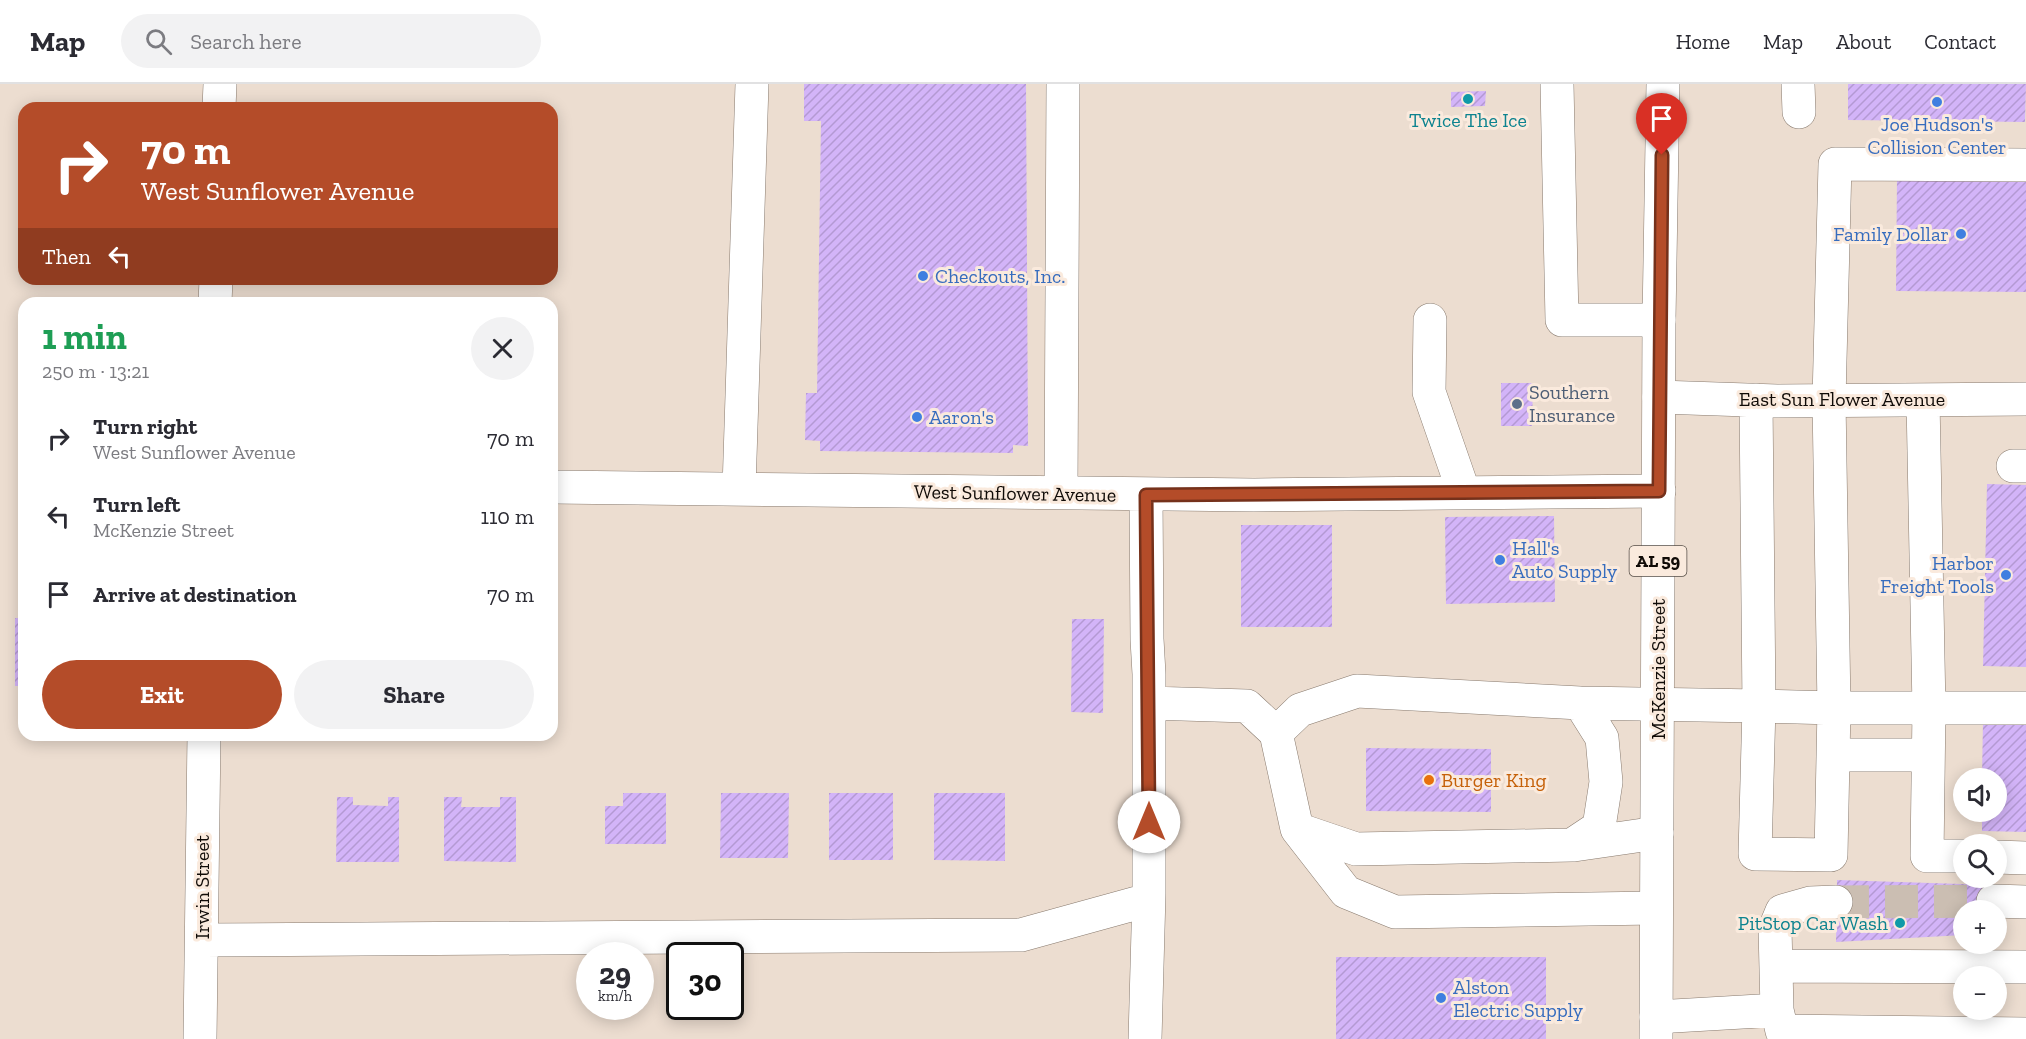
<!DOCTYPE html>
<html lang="en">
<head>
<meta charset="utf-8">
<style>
  :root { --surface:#fff; --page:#f2f2f3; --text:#2b2b33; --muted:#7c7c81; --line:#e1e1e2; --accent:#b44c29 }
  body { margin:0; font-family:"Zilla Slab",serif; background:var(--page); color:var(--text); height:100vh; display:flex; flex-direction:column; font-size:22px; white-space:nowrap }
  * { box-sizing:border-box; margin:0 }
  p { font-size:20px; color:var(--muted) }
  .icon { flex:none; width:33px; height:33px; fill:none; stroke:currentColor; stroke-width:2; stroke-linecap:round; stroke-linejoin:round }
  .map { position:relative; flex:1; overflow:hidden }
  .side { position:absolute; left:18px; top:213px; width:540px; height:444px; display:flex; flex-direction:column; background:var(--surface); border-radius:18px; box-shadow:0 3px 15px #0003 }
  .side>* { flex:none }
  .hud { position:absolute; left:18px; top:18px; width:540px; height:183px; border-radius:18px; box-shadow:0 3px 15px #0003; background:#b44c29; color:#fff; overflow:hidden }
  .fabs { position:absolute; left:1953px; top:684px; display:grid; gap:12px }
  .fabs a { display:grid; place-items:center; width:54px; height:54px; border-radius:50%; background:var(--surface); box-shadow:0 3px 15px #0003; font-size:30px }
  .speed { position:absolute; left:576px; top:858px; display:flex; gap:12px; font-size:30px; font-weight:700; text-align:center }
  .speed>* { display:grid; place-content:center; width:78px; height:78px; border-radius:50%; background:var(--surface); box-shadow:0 3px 15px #0003; line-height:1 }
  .speed small { font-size:15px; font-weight:400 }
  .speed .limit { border:3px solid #111; border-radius:9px; background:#fff; color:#111 }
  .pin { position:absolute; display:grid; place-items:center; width:51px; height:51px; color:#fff; margin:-62px -26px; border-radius:50% 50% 50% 0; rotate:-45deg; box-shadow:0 0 6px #0007 }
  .pin .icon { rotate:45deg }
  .me { position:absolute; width:66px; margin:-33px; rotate:0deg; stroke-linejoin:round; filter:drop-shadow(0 0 4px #0008) }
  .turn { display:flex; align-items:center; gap:21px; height:126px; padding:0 24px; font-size:27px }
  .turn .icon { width:78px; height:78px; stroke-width:2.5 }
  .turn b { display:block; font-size:42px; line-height:51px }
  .then { display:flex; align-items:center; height:57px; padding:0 24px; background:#0003; gap:12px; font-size:22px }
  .round { display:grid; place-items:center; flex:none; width:63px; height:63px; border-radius:32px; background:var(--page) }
  .summary { display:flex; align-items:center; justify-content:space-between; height:102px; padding:0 24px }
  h1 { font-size:36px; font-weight:800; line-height:45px; color:#1e9e55 }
  .button { display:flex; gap:12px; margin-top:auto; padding:12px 24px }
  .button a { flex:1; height:69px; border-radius:36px; background:var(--accent); color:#fff; font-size:24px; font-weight:800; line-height:69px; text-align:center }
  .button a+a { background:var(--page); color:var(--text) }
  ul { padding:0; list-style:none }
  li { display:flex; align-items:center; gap:18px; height:78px; padding:0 24px }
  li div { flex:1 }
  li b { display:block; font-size:22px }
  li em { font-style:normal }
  header { display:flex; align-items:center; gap:36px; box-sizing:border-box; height:84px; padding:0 30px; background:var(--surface); border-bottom:2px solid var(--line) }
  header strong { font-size:28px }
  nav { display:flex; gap:33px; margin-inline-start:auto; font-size:21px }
  .search { width:420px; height:54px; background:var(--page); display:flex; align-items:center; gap:15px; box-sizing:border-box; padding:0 21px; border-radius:33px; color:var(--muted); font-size:22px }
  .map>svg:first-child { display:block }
</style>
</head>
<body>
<header>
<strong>Map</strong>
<div class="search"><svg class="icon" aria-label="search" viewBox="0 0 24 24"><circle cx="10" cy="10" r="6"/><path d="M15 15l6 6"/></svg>Search here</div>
<nav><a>Home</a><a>Map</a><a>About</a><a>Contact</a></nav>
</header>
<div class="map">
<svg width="2026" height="955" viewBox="0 0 2026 955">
  <defs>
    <pattern id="building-hatch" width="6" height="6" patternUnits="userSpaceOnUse" patternTransform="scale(1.5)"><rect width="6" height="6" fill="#d3b4f8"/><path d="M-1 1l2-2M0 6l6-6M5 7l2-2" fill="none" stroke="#b499d3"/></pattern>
  </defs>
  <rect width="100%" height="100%" fill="#ecddd0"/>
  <path fill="url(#building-hatch)" d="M804,0H1026L1028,362L1013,361V369L820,367V357L805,356L806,309H817L821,37H804Z
    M1848,0H2026L2025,38L1848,36Z
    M1486,7L1485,22L1451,23V8Z
    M1897,93L2026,94V208L1896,207Z
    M1501,299H1533L1532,342H1501Z
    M1987,400L2026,401V583L1983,582Z
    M1554,432L1555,518L1446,520L1445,433Z
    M1241,441H1332V543H1241Z
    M15,534H24V602H15Z
    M1072,535H1104L1103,629L1071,628Z
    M1983,637H2026V748L1982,747V728H1996V694H1982Z
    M1366,664L1491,665V728L1366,727Z
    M623,709H666V760H605V722H623Z
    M721,709H789L788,774H720Z
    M829,709H893V776H829Z
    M934,709H1005V777L934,776Z
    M337,713H353V721L388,722V713H399V778H336Z
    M444,713H462L461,723H500V713H516V778L444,777Z
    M1837,796L1993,801L1992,826H1964V851L1836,858Z
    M1336,873H1546V955H1336Z"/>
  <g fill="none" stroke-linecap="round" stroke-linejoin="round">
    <path stroke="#cbbeb2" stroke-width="33" stroke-dasharray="33 16" stroke-linecap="butt" d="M1836,818L1993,817"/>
    <defs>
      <path id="minor" d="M1557,0L1562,236H1659
        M1798,0L1799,28
        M219,24L220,0
        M215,219L216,195
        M1430,236L1429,308L1464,409
        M1659,313L1777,317L2026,315
        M1756,316L1759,622L1834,624L1829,316L1835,80L2026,81
        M1923,316L1929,625L1927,772H1964
        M2013,382H2026
        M552,403L1254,411L1659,407
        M739,405L752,0
        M1061,408L1063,0
        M1149,619L1247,622L1276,649L1297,745L1346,808L1395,828L1656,824
        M1580,619L1759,622L1755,770L1831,771L1834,624H2026
        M1276,649L1300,626L1357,607L1580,619L1602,654L1606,698L1599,743L1572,761L1356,765L1297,745
        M1833,671H1928
        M1574,761L1657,749
        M1996,773L2026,774
        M1993,817L2026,818
        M202,856L1021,851L1148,816
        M1776,882L2026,883
        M1777,926L1775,844L1782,827L1810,819L1836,818
        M1656,933L1777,926L1782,947
        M1782,947L2026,950
        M200,955L204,651
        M1145,955L1149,810V590L1147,555L1146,411"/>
      <path id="major" d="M1656,955L1659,236L1663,0"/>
    </defs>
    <use href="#minor" stroke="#887a6e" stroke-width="34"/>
    <use href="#major" stroke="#887a6e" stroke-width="34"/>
    <use href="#minor" stroke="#fff" stroke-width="33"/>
    <use href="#major" stroke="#fff" stroke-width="33"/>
  </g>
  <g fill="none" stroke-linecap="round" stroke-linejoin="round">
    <defs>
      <path id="route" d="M1149,738L1146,411L1659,407L1662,71"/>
    </defs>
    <use href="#route" stroke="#75311b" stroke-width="15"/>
    <use href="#route" stroke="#b44c29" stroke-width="10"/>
  </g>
  <g fill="#0f9aa8" stroke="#faeadd" stroke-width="2">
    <circle cx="1468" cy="15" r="6"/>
    <circle cx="1900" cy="839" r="6"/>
  </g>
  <g fill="#3f7fe0" stroke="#faeadd" stroke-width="2">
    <circle cx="1937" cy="18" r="6"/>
    <circle cx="1961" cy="150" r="6"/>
    <circle cx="923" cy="192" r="6"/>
    <circle cx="917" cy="333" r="6"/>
    <circle cx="1500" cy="476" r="6"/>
    <circle cx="2006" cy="491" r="6"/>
    <circle cx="1441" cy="914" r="6"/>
  </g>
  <circle fill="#5c6f8a" stroke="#faeadd" stroke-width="2" cx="1517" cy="320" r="6"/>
  <circle fill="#e8710a" stroke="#faeadd" stroke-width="2" cx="1429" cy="696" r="6"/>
  <g text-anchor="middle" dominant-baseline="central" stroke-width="6" stroke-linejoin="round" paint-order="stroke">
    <rect fill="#faeadd" stroke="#564e47" stroke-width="1.5" x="1629.5" y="462" width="57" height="30" rx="4.5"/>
    <g font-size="18" font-weight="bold" fill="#100b07">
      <text x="1658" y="477">AL 59</text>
    </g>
    <g font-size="20" fill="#0d838f" stroke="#faeadd">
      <text x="1468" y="36">Twice The Ice</text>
      <text x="1888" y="839" text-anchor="end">PitStop Car Wash</text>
    </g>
    <g font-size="20" fill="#366cbe" stroke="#faeadd" text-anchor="start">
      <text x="1937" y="40" text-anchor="middle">Joe Hudson's<tspan x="1937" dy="23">Collision Center</tspan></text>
      <text x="1949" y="150" text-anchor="end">Family Dollar</text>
      <text x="935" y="192">Checkouts, Inc.</text>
      <text x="929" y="333">Aaron's</text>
      <text x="1512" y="464">Hall's<tspan x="1512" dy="23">Auto Supply</tspan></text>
      <text x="1994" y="479" text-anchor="end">Harbor<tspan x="1994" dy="23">Freight Tools</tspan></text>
      <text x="1453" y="903">Alston<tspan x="1453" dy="23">Electric Supply</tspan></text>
    </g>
    <g font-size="20" fill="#4e5e75" stroke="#faeadd" text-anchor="start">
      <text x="1529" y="308">Southern<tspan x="1529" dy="23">Insurance</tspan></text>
    </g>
    <g font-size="20" fill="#100b07" stroke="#faeadd">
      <text x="1842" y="315">East Sun Flower Avenue</text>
      <text transform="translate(1015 409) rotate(1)">West Sunflower Avenue</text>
      <text transform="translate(1658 585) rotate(-90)">McKenzie Street</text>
      <text transform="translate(202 803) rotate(-90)">Irwin Street</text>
    </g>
    <g font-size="20" fill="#c56008" stroke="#faeadd" text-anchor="start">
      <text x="1441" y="696">Burger King</text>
    </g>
  </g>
</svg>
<div class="fabs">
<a><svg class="icon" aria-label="sound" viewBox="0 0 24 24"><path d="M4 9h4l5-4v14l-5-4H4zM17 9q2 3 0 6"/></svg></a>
<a><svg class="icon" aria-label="search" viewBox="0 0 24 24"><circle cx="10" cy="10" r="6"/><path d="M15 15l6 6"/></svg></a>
<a>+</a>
<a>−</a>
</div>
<div class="speed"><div>29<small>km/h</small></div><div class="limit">30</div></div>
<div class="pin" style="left:1662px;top:71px;background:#d93025"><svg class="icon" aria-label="arrive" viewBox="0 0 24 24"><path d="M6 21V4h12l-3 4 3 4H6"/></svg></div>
<svg class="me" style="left:1149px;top:738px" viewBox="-20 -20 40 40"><circle r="19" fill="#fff"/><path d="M0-13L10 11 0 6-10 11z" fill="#b44c29"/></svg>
<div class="hud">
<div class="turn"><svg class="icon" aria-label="right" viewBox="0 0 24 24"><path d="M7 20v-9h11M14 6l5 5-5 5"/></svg><div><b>70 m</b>West Sunflower Avenue</div></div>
<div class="then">Then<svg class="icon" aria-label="left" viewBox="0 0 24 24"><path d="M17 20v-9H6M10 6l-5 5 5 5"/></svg></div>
</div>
<section class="side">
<div class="summary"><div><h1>1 min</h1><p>250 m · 13:21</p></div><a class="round"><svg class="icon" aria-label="close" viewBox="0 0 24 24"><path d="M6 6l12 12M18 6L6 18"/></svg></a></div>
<ul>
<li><svg class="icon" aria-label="right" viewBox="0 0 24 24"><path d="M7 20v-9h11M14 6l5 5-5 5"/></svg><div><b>Turn right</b><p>West Sunflower Avenue</p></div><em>70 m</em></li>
<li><svg class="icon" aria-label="left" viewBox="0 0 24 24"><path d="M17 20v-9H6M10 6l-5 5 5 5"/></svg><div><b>Turn left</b><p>McKenzie Street</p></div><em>110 m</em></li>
<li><svg class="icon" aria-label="arrive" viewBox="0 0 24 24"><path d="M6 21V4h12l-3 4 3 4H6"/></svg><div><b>Arrive at destination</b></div><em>70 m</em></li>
</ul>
<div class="button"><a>Exit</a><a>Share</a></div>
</section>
</div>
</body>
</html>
